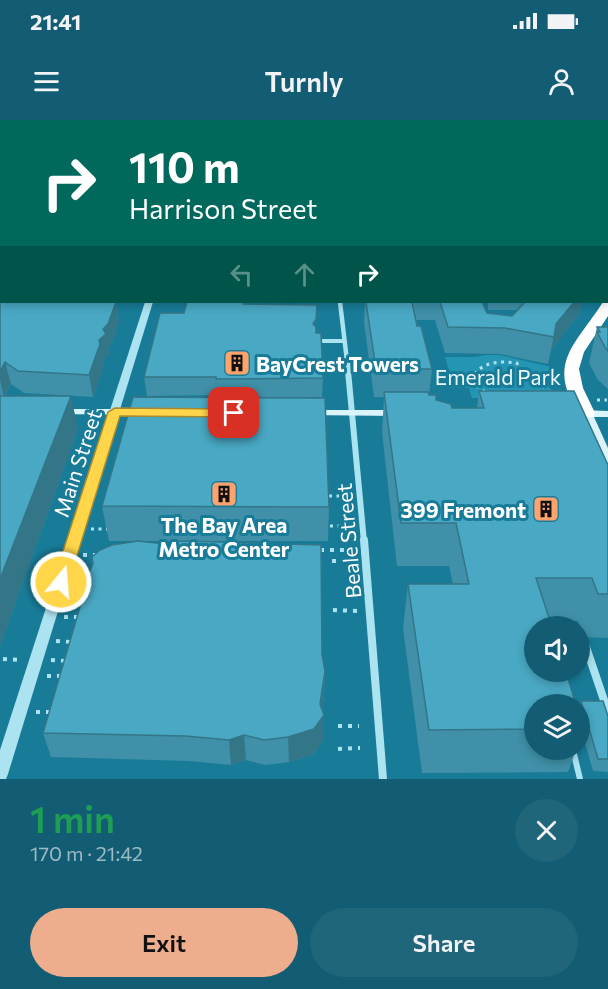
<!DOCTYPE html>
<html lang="en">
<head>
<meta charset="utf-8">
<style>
  :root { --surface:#125d73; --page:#1f667b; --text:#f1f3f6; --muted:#9cbac4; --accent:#eead8d }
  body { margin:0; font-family:Commissioner,sans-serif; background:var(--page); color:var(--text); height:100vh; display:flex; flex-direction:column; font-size:22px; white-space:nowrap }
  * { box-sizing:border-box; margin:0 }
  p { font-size:20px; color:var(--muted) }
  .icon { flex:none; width:33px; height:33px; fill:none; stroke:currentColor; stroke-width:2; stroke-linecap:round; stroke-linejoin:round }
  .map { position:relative; height:659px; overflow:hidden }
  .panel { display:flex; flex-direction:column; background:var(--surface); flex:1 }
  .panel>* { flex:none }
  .banner { position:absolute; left:0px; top:0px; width:609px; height:183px; box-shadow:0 3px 9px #0003; background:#00695c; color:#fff; overflow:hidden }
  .controls { position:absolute; left:524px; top:496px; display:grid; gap:12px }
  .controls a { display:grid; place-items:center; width:66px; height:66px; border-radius:50%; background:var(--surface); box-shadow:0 3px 9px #0003; font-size:30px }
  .pin { position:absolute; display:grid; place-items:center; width:51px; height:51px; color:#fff; margin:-26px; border-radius:12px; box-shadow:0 3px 9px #0006 }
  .me { position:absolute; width:66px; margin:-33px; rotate:17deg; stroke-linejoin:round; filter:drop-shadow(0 0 4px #0008) }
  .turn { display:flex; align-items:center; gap:21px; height:126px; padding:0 30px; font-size:27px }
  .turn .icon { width:78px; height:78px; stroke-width:2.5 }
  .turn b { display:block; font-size:42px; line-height:51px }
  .lanes { display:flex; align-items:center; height:57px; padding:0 30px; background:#0003; justify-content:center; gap:30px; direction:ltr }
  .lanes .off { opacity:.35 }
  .round { display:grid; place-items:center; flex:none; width:63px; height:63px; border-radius:32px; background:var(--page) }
  .summary { display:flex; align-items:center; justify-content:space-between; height:102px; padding:0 30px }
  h1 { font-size:36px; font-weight:600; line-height:45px; color:#1e9e55 }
  .button { display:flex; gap:12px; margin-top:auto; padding:12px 30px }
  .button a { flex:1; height:69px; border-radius:36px; background:var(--accent); color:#111; font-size:24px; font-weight:600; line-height:69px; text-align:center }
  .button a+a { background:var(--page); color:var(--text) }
  .status { display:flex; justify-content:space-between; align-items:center; height:42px; padding:0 30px; background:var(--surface); direction:ltr }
  .status svg { height:16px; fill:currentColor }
  header { display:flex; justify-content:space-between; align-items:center; height:78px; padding:0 30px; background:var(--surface); font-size:27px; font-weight:600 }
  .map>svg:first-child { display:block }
</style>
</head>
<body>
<div class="status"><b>21:41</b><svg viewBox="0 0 49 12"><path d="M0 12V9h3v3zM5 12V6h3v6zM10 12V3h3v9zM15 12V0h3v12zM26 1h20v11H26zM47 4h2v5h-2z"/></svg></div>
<header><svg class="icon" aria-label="menu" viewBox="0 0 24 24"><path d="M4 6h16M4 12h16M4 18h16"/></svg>Turnly<svg class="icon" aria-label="person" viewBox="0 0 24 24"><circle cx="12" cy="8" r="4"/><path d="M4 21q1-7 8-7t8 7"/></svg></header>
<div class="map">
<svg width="608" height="659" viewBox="0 0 608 659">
  <rect width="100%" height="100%" fill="#187c99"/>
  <path fill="#2496b3" d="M486,235H500L551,247L552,258L543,257L552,271L546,277L472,278L469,268H445L443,255L448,247L445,237H475Z"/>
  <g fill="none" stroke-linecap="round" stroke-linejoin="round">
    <path stroke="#ace3f1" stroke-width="1.5" stroke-dasharray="1.5 2" stroke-linecap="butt" d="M329,0L336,2
      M318,2L322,0"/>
    <path stroke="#ace3f1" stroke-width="3" stroke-dasharray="3 4.5" stroke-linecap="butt" d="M485,272L477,266L474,255C484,241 501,241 517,243L518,248L537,256L548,273
      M597,280H607
      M329,376H352
      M330,406H348
      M91,409H107"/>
    <path stroke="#ace3f1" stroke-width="4" stroke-dasharray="4 6" stroke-linecap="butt" d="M320,430H355
      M83,435H98
      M332,441H357
      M333,490L358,491
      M64,497H78
      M56,521L72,522
      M3,539L23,540
      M51,540L67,541
      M47,556H63
      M36,592H53
      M338,606H359
      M338,629L360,628"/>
    <path stroke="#ace3f1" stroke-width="2" d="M78,0L83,2
      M157,0L162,2"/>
    <path stroke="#ace3f1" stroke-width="4" d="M317,221H343"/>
    <path stroke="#ace3f1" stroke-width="6" d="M573,630L580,659"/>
    <path stroke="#ace3f1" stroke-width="4.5" d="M340,182L347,241"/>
    <path stroke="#ace3f1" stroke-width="6" d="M347,240L364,422"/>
    <path stroke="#ace3f1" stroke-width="8" d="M364,420L383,659
      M585,524L608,592"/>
    <path fill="#ace3f1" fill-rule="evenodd" d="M145,182H153L8,654L6,659H0V630Z"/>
    <path fill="#dbf4fc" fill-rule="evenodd" d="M58,289H143L149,292L143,295L54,294L52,292Z
      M310,290H398L404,293L398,296L306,295L304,293L306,291Z
      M580,290L608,291V297H594L608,328V346L602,342L583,296L576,295L574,293Z"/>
    <path fill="#f7fdff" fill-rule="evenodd" d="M360,0H372L371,2Z
      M2,101V108H0V102Z"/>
    <path fill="#fff" fill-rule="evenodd" d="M608,180V196L584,232L579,249L583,268L595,293L593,297H581C545,243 575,226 603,182Z"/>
    <path stroke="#fff" stroke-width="1.5" d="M379,2L384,0"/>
  </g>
  <path fill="#3f90a8" d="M599,0H608V10V2H600Z
    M2,120V182H116L119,202L111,225L108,228L109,235L103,240L104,245L93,277L24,273L11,264L5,276L78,309L0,526V122Z
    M187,182H245V184L316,213L323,258L322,277H252L329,387L328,421H109L102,386L217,277V275L147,276L144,257L184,193Z
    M365,182H482L487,193L512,196L518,190H488V182H582L579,194L551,230L548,244L500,234L445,233L435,200H416L432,249L429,275L452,288H477L479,271L608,345V518L584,517L578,501H550L534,585V630H576L568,652L422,653L403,508L408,464H453L449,446H397L382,312L384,277H374L364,202Z
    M597,207H608V269L598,260L589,243Z
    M322,535L325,551L324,576L322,590L324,619L314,634L289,642L265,645L246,640L231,645L189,641L51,637L43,613Z
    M581,581L608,596V652L593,651L582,612L579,621V588Z"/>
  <path fill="#337688" d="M116,182L119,202L111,225L108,228L109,235L103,240L104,245L93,277L89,255L99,220L103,209Z
    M574,182H582L579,194L551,230L556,204Z
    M5,242L11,264L4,277L0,260V252Z
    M71,276L78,309L0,526V459Z
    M325,551L324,576L321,600L324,595V619L314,634L289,642L288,617L320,584Z
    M244,615L246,640L231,645L229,620Z"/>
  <path fill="#49a8c3" stroke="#337688" stroke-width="1.5" d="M396,0H423L424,2H397Z
    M426,0H582L584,2H428Z
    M2,120V159H0V122Z
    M0,167H2V182H116L108,204L103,209L106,214L99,220L100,224L89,255L18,251L5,242L0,252Z
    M187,182H243V184L317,185L316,199L313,204L316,207V213H321L323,258L216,259V257H144L160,193H184Z
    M366,182H412L417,206H421L432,249H376Z
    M440,182H482L487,193L512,196L525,182H574L556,204L554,217L505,208L448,207Z
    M597,207H608V231L606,229L597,212H600Z
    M479,271H574L608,345V474H598L592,458H536L552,507H534V552H566L576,585H534V609L429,610L408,464H469L456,403H401L384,272H428L429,275H436V280L451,284L452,288H484Z
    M0,276H71L0,459Z
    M133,277L325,278L329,387L102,386Z
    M138,421L165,424L174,421L223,422L321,425L322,535L325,551L320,584L324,595L314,609L288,617L264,620L244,615L229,620L185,616L43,613L80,487L84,463L93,444L92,437L100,430L112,425Z
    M581,581H603L608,596V639H598Z
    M579,596L583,609H579Z"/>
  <path fill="#ffd54a" stroke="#a68a30" stroke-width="1.5" d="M115,288L234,289L240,293L234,297L120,296L69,462L67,466H55L53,462L108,292Z"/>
  <defs>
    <symbol id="building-square" viewBox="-11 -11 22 22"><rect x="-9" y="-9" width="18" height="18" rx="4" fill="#ffa36d" stroke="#187c99"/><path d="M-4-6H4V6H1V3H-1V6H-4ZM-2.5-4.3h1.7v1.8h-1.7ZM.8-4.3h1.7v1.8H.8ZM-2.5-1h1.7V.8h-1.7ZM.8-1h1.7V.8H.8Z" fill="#111"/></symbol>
  </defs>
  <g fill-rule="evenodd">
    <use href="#building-square" x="222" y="228" width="30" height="30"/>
    <use href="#building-square" x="209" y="359" width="30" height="30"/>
    <use href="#building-square" x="531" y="374" width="30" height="30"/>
  </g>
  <g text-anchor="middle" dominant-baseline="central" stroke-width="6" stroke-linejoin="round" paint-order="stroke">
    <g font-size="21" font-weight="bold" fill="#fff" stroke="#187c99" text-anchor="start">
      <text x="256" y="243">BayCrest Towers</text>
      <text x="526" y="389" text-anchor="end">399 Fremont</text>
      <text x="224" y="404" text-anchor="middle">The Bay Area<tspan x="224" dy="24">Metro Center</tspan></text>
    </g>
    <g font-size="21" fill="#eefbfe" stroke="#187c99">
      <text x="498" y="256">Emerald Park</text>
    </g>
    <g font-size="21" fill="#fff" stroke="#187c99">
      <text transform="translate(77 343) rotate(-72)">Main Street</text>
      <text transform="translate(348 421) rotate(-95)">Beale Street</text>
    </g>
  </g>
</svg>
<div class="controls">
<a><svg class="icon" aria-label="sound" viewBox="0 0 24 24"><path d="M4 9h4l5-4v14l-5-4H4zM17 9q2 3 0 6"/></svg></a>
<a><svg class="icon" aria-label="layers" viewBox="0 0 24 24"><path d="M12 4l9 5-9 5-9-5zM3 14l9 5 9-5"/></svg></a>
</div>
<div class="pin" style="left:234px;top:293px;background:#d93025"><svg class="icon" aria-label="arrive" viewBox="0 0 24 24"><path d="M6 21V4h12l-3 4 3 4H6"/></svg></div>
<svg class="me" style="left:61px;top:462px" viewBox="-20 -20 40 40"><circle r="17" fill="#ffd54a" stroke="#fff" stroke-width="3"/><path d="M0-11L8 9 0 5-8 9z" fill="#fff"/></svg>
<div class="banner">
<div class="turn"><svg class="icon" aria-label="right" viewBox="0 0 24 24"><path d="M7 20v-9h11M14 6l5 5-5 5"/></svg><div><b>110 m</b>Harrison Street</div></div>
<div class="lanes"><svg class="icon off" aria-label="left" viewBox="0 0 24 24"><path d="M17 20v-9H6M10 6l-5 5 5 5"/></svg><svg class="icon off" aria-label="ahead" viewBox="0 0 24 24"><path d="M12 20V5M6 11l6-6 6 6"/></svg><svg class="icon" aria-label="right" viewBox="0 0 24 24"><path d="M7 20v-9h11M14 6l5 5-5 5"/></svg></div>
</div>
</div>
<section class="panel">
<div class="summary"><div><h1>1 min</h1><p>170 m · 21:42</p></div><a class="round"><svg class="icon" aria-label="close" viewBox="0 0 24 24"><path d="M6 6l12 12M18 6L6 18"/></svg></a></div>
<div class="button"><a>Exit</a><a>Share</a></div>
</section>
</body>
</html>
